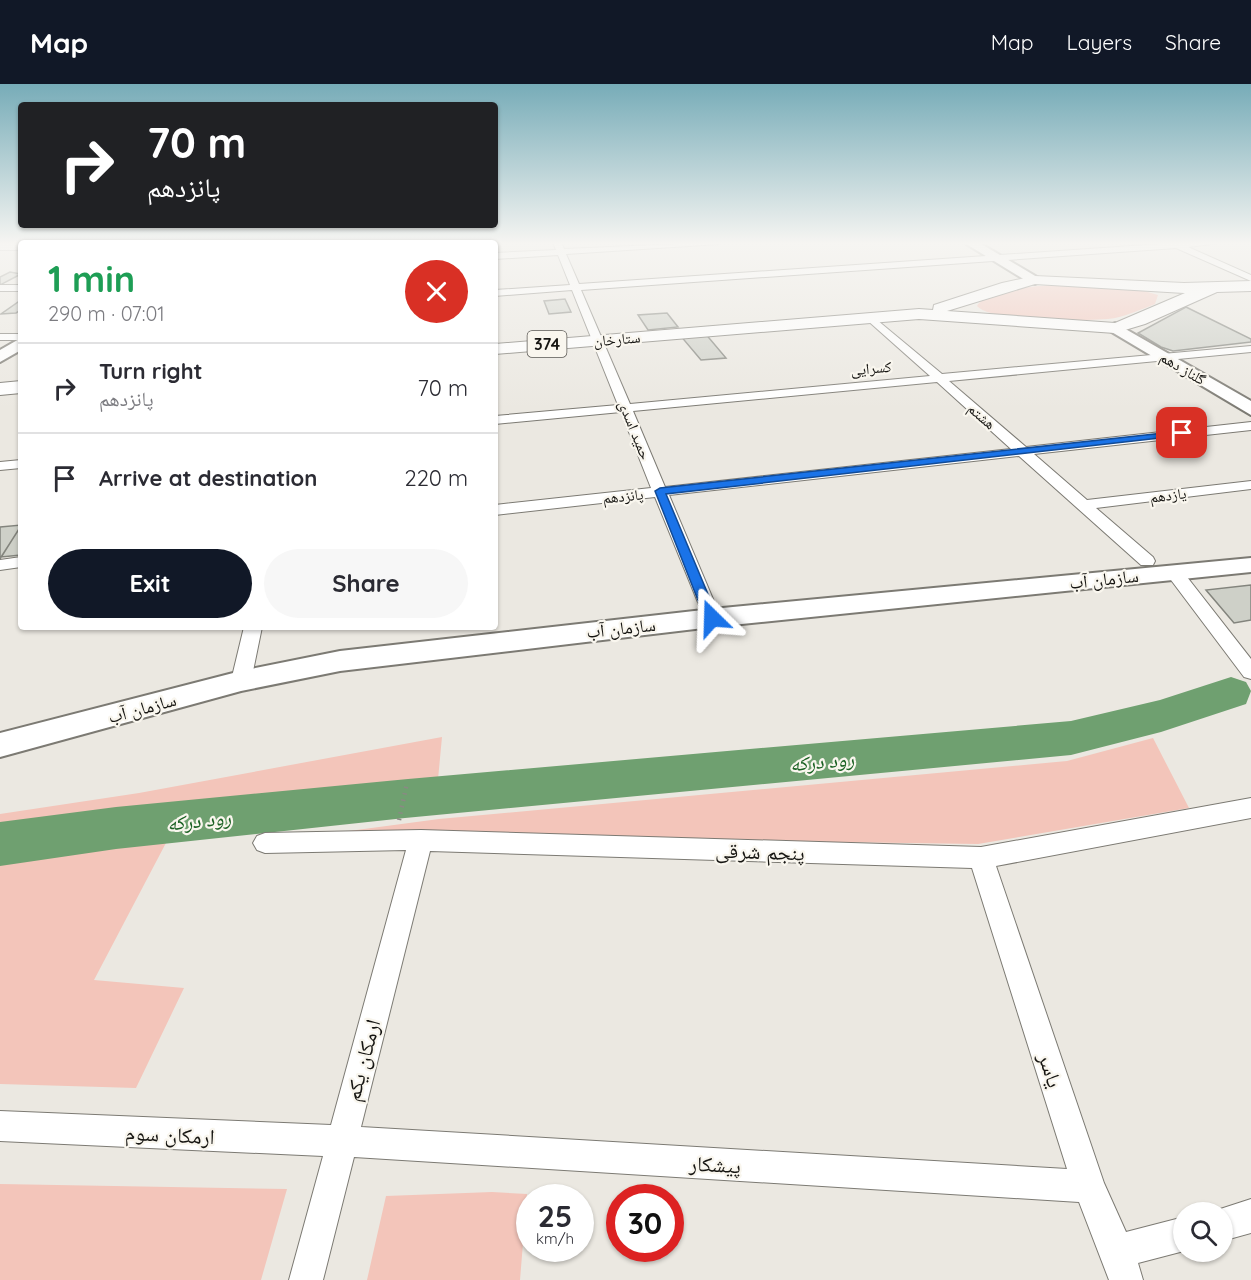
<!DOCTYPE html>
<html lang="en">
<head>
<meta charset="utf-8">
<style>
  :root { --surface:#fff; --page:#f7f7f7; --text:#2b2b33; --muted:#7c7c81; --line:#e1e1e2; --accent:#111827 }
  body { margin:0; font-family:Quicksand,"Noto Naskh Arabic",sans-serif; background:var(--page); color:var(--text); height:100vh; display:flex; flex-direction:column; font-size:22px; white-space:nowrap }
  * { box-sizing:border-box; margin:0 }
  p { font-size:20px; color:var(--muted) }
  .icon { flex:none; width:33px; height:33px; fill:none; stroke:currentColor; stroke-width:2; stroke-linecap:round; stroke-linejoin:round }
  .map { position:relative; flex:1; overflow:hidden }
  .sheet { position:absolute; left:18px; top:156px; width:480px; height:390px; display:flex; flex-direction:column; background:var(--surface); border-radius:6px; box-shadow:0 2px 4px #0004 }
  .sheet>* { flex:none }
  .guide { position:absolute; left:18px; top:18px; width:480px; height:126px; border-radius:6px; box-shadow:0 2px 4px #0004; background:#202124; color:#fff; overflow:hidden }
  .tools { position:absolute; left:1173px; top:1118px; display:grid; gap:12px }
  .tools a { display:grid; place-items:center; width:60px; height:60px; border-radius:50%; background:var(--surface); box-shadow:0 2px 4px #0004; font-size:30px }
  .speed { position:absolute; left:516px; top:1100px; display:flex; gap:12px; font-size:30px; font-weight:700; text-align:center }
  .speed>* { display:grid; place-content:center; width:78px; height:78px; border-radius:50%; background:var(--surface); box-shadow:0 2px 4px #0004; line-height:1 }
  .speed small { font-size:15px; font-weight:400 }
  .speed .limit { border:9px solid #d22; background:#fff; color:#111 }
  .pin { position:absolute; display:grid; place-items:center; width:51px; height:51px; color:#fff; margin:-26px; border-radius:12px; box-shadow:0 3px 9px #0006 }
  .me { position:absolute; width:66px; margin:-33px; rotate:338deg; stroke-linejoin:round; filter:drop-shadow(0 0 4px #0008) }
  .turn { display:flex; align-items:center; gap:21px; height:126px; padding:0 30px; font-size:27px }
  .turn .icon { width:78px; height:78px; stroke-width:2.5 }
  .turn b { display:block; font-size:42px; line-height:51px }
  .round { display:grid; place-items:center; flex:none; width:63px; height:63px; border-radius:32px; background:var(--page) }
  .headline { display:flex; align-items:center; justify-content:space-between; height:102px; padding:0 30px }
  h1 { font-size:36px; font-weight:800; line-height:45px; color:#1e9e55 }
  .primary-button { display:flex; gap:12px; margin-top:auto; padding:12px 30px }
  .primary-button a { flex:1; height:69px; border-radius:36px; background:var(--accent); color:#fff; font-size:24px; font-weight:800; line-height:69px; text-align:center }
  .primary-button a+a { background:var(--page); color:var(--text) }
  ul { padding:0; list-style:none }
  li { display:flex; align-items:center; gap:18px; height:90px; padding:0 30px; border-top:2px solid var(--line) }
  li div { flex:1 }
  li b { display:block; font-size:22px }
  li em { font-style:normal }
  header { display:flex; align-items:center; gap:36px; box-sizing:border-box; height:84px; padding:0 30px; background:var(--accent); color:#fff }
  header strong { font-size:28px }
  nav { display:flex; gap:33px; margin-inline-start:auto; font-size:21px }
  .map>svg:first-child { display:block }
</style>
</head>
<body>
<header>
<strong>Map</strong>
<nav><a>Map</a><a>Layers</a><a>Share</a></nav>
</header>
<div class="map">
<svg width="1251" height="1196" viewBox="0 0 1251 1196">
  <rect width="100%" height="100%" fill="#ebe8e1"/>
  <path fill="#f3c5ba" d="M1063,200L1134,204L1158,211L1155,220C1142,225 1129,231 1115,234C1093,238 990,238 977,222C987,203 1044,202 1063,200Z
    M442,653L437,706L26,748L0,755V730L139,709Z
    M1153,654L1189,724L978,760L319,751L439,735L1067,677Z
    M167,757L94,896L184,904L136,1004L0,1000V772Z
    M0,1100L287,1105L261,1196H0Z
    M492,1108L527,1110L520,1196H367L386,1112Z"/>
  <g fill="none" stroke-linecap="round" stroke-linejoin="round">
    <path fill="#6fa070" fill-rule="evenodd" d="M1231,593L1246,598L1251,607L1246,620L1161,648L1071,671L405,734L116,765L0,782V738L116,723L408,695L1071,637L1160,616Z"/>
  </g>
  <path fill="#ced0c8" stroke="#83847d" stroke-width="1.5" d="M10,188L21,190L0,201V193Z
    M565,215L571,228L549,230L544,217Z
    M21,216V226L16,229L1,230Z
    M1186,223L1251,255V258L1173,267L1161,263L1138,249Z
    M667,229L678,243L648,246L638,231Z
    M704,248L726,274L701,276L679,250Z
    M21,441L19,445L0,475V443Z
    M19,445L21,471L1,473Z
    M1251,501V536L1234,539L1206,506Z"/>
  <g fill="none" stroke-linecap="round" stroke-linejoin="round">
    <defs>
      <path id="street" d="M553,158H561L564,165L723,158L719,160L566,170L579,200L1189,158H1227L1188,163L1251,191V197L1176,164L581,206L630,320L930,292L867,236V232L871,231L942,290L1251,262V268L949,297L1026,363L1251,338V346L1034,370L1087,416L1251,397V405L1096,424L1153,473L1155,477L1153,481H1141L1019,372L669,411L721,534L712,540L706,538L655,413L495,431V421L651,404L621,328L495,340V332L618,321L572,206L495,212V206L570,201L558,171L495,175V169L556,166ZM937,298L1011,365L665,403L633,327Z
        M0,160H21V166H0Z
        M0,201H21V207H0Z
        M0,250H21V256H0Z
        M21,376V384L0,386V378Z
        M21,473V483L0,486V476Z
        M1174,483L1180,484L1251,575V595L1244,593L1168,492L1166,488L1168,484Z
        M244,543H262L251,597L248,602H234L231,597Z
        M1251,714V734L996,782L1104,1099L1126,1148L1184,1133V1167L1138,1179L1143,1196H1109L1079,1118L354,1073L323,1196H289L323,1072L0,1057V1027L331,1041L406,766L265,769L257,766L253,759L257,752L265,749L421,746L981,763ZM430,767L972,784L1067,1085L361,1043Z
        M1251,1115V1149L1222,1157V1128H1211Z"/>
      <path id="secondary" d="M963,158H978L1042,196L1035,200L1030,199Z
        M1115,239L1251,317V331L1110,247L1107,244L1110,241Z
        M21,254V266L0,278V266Z
        M1251,474V488L712,543L340,587L241,607L0,673V649L241,587L340,567L712,525Z"/>
      <path id="primary" d="M1035,192L1184,199L1251,197V207L1217,208L1145,240L1115,249L919,235L495,270V260L919,225L933,226L934,221L1002,199ZM1035,200L1184,209H1185L1115,239L947,227Z
        M21,297V309L0,311V299Z"/>
    </defs>
    <use href="#street" stroke="#7c7a73" stroke-width="2"/>
    <use href="#secondary" stroke="#7c7a73" stroke-width="4"/>
    <use href="#primary" stroke="#7c7a73" stroke-width="2"/>
    <path stroke="#8b8984" stroke-width="4.5" stroke-dasharray="1.5 5" stroke-linecap="butt" d="M399,736L407,699"/>
    <use href="#street" fill="#fff" fill-rule="evenodd"/>
    <use href="#secondary" fill="#fff" fill-rule="evenodd"/>
    <use href="#primary" fill="#fff" fill-rule="evenodd"/>
  </g>
  <linearGradient id="sky" x2="0" y2="1"><stop stop-color="#77acb8"/><stop offset="0.49" stop-color="#f6f5f2"/><stop offset="1" stop-color="#f6f5f2" stop-opacity="0"/></linearGradient>
  <rect width="1251" height="325" fill="url(#sky)"/>
  <path fill="#1a73e8" stroke="#114b97" stroke-width="1.5" d="M1182,347L1187,349L1186,351L666,410L718,534L712,538L705,534L655,407L660,404Z"/>
  <g text-anchor="middle" dominant-baseline="central" stroke-width="4.5" stroke-linejoin="round" paint-order="stroke">
    <g font-size="15" fill="#161512" stroke="#f9f6ee">
      <text transform="translate(617 255) rotate(-5)">ستارخان</text>
      <text transform="translate(871 284) rotate(-5)">کسرایی</text>
      <text transform="translate(1183 284) rotate(31)">گلناز دهم</text>
      <text transform="translate(982 332) rotate(41)">هشتم</text>
      <text transform="translate(635 346) rotate(68)">حمید اسدی</text>
      <text transform="translate(1168 411) rotate(-7)">یازدهم</text>
      <text transform="translate(623 412) rotate(-6)">پانزدهم</text>
    </g>
    <rect fill="#f9f6ee" stroke="#5a5854" stroke-width="1.5" x="527.5" y="247" width="39" height="26" rx="4.5"/>
    <g font-size="16" font-weight="bold" fill="#161512">
      <text x="547" y="260">374</text>
    </g>
    <g font-size="18" fill="#161512" stroke="#f9f6ee">
      <text transform="translate(1104 495) rotate(-6)">سازمان آب</text>
      <text transform="translate(621 544) rotate(-6)">سازمان آب</text>
      <text transform="translate(142 624) rotate(-15)">سازمان آب</text>
    </g>
    <g font-size="20" font-style="italic" fill="#1a6123" stroke="#f9f6ee">
      <text transform="translate(822 677) rotate(-5)">رود درکه</text>
      <text transform="translate(199 736) rotate(-6)">رود درکه</text>
    </g>
    <g font-size="21" fill="#161512" stroke="#f9f6ee">
      <text transform="translate(760 767) rotate(2)">پنجم شرقی</text>
      <text transform="translate(362 976) rotate(-75)">ارمکان یکم</text>
      <text transform="translate(1051 986) rotate(72)">یاسر</text>
      <text transform="translate(170 1050) rotate(3)">ارمکان سوم</text>
      <text transform="translate(715 1080) rotate(3)">پیشکار</text>
    </g>
  </g>
</svg>
<div class="tools">
<a><svg class="icon" aria-label="search" viewBox="0 0 24 24"><circle cx="10" cy="10" r="6"/><path d="M15 15l6 6"/></svg></a>
</div>
<div class="speed"><div>25<small>km/h</small></div><div class="limit">30</div></div>
<div class="pin" style="left:1182px;top:349px;background:#d93025"><svg class="icon" aria-label="arrive" viewBox="0 0 24 24"><path d="M6 21V4h12l-3 4 3 4H6"/></svg></div>
<svg class="me" style="left:712px;top:534px" viewBox="-20 -20 40 40"><path d="M0-17L14 15 0 8-14 15z" fill="#1a73e8" stroke="#fff" stroke-width="4"/></svg>
<div class="guide">
<div class="turn"><svg class="icon" aria-label="right" viewBox="0 0 24 24"><path d="M7 20v-9h11M14 6l5 5-5 5"/></svg><div><b>70 m</b>پانزدهم</div></div>
</div>
<section class="sheet">
<div class="headline"><div><h1>1 min</h1><p>290 m · 07:01</p></div><a class="round" style="background:#d93025;color:#fff"><svg class="icon" aria-label="close" viewBox="0 0 24 24"><path d="M6 6l12 12M18 6L6 18"/></svg></a></div>
<ul>
<li><svg class="icon" aria-label="right" viewBox="0 0 24 24"><path d="M7 20v-9h11M14 6l5 5-5 5"/></svg><div><b>Turn right</b><p>پانزدهم</p></div><em>70 m</em></li>
<li><svg class="icon" aria-label="arrive" viewBox="0 0 24 24"><path d="M6 21V4h12l-3 4 3 4H6"/></svg><div><b>Arrive at destination</b></div><em>220 m</em></li>
</ul>
<div class="primary-button"><a>Exit</a><a>Share</a></div>
</section>
</div>
</body>
</html>
